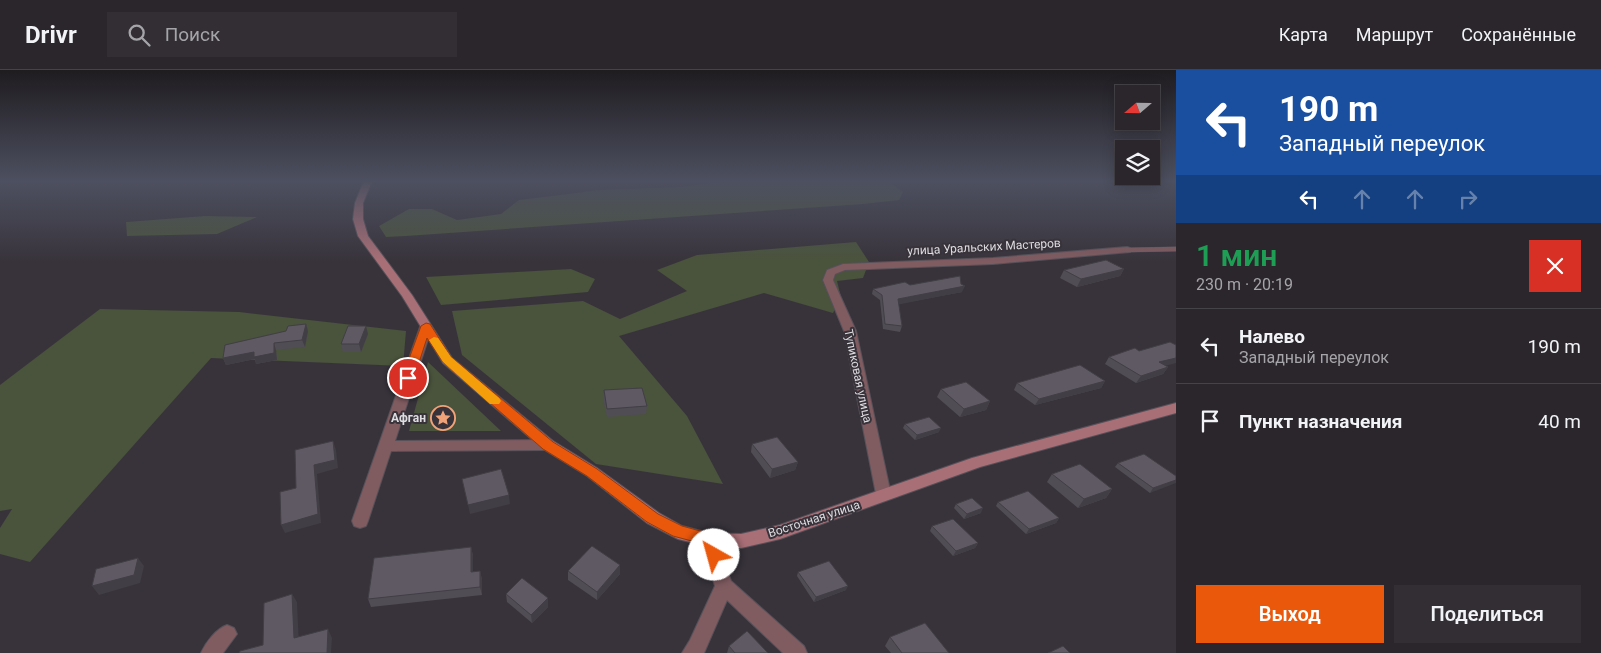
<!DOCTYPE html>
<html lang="ru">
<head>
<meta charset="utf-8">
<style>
  :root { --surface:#2a262c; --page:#322e34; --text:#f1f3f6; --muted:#a5a5a9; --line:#464348; --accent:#ea580c }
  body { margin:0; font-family:Roboto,sans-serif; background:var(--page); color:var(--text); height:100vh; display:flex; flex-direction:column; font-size:19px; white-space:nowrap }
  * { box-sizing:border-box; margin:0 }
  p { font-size:16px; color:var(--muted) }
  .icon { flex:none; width:28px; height:28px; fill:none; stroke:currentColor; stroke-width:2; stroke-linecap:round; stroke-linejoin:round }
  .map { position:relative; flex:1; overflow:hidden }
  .sheet { display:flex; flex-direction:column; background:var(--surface); width:425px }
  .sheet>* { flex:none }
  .hud { background:#1a4fa0; color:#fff; overflow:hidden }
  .needle { width:32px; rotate:250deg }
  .buttons { position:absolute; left:1115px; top:15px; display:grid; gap:10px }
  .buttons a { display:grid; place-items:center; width:45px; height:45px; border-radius:0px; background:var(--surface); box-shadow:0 2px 12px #0003,0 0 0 1px var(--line); font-size:25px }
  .pin { position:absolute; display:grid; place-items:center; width:42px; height:42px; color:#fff; margin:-21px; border:2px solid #fff; border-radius:50%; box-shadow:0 1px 5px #0007 }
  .me { position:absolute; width:55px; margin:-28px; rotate:322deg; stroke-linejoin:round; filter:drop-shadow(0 0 4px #0008) }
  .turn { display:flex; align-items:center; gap:18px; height:105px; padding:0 20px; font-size:22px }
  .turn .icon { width:65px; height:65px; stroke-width:2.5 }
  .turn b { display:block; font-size:35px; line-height:42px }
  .lanes { display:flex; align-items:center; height:48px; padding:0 20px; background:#0003; justify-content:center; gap:25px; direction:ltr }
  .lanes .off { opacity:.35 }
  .round { display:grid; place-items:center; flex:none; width:52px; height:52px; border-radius:0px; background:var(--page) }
  .headline { display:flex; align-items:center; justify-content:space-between; height:85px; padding:0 20px }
  h1 { font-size:30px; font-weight:600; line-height:38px; color:#1e9e55 }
  .cta { display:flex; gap:10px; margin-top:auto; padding:10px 20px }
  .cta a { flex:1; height:58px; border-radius:0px; background:var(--accent); color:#fff; font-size:20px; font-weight:600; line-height:58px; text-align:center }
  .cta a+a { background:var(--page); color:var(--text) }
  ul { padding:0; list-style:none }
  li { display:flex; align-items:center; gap:15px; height:75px; padding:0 20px; border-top:1px solid var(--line) }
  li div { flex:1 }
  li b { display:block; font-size:19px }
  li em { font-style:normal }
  header { display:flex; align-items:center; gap:30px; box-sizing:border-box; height:70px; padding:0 25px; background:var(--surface); border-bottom:1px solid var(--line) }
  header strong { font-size:24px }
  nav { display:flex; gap:28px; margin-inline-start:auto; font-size:18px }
  .search { width:350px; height:45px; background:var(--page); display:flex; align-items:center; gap:12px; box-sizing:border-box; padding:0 18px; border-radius:0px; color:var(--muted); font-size:19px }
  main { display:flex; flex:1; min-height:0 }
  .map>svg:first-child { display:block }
</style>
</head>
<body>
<header>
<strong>Drivr</strong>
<div class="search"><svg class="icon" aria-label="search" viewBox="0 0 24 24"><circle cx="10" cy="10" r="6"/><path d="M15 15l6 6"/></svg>Поиск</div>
<nav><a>Карта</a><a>Маршрут</a><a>Сохранённые</a></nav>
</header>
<main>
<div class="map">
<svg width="1176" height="583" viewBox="0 0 1176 583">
  <rect width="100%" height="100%" fill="#38333b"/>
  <path fill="#4a533c" d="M733,111H888L903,122L899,130L863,134L406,166L386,167L379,156L409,139H432L457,150L501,144L519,130L600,120L680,117Z
    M205,146L257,147L217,164L127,166L126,152Z
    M856,172L869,192L863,208L837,211L841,227L833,243L764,223L619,266L687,346L723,414L596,394L462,285L452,241L583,231L620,249L687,221L657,200L697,185Z
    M571,199L595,209L588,222L441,235L426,207Z
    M100,239L239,242L406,261L403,296L211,288L30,492L0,484V458L12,439L0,441V315Z
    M428,292L501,361H409Z"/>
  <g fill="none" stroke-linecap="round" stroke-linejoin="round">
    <defs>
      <path id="lane" d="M1127,180L1176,179"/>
      <path id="street" d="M1127,177L1130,178V182L993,194L845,200L835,204L833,210L856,261L891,425L889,429L883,431L877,429L844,261L823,210L827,200L843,194L993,188Z
        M426,254L432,257L395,371L548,370L553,371L555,375L553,379L548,380L391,381L368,451L366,456L360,458L354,456L352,451L420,257Z
        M709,463L715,465L717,470L731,511L804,576L807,583H783L727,530L704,583H682L690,570L715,516L701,470L703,465Z
        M227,555L234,558L237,564L223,583H201C206,572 216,559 227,555Z"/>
      <path id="secondary" d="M364,111H372L363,133V149L368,166L412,225L452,288L553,371L597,398L659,443L682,456L709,463L741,464L780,455L972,388L1176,333V343L980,397L780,469L741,478L709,477L678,469L647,453L587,406L543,379L443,293L402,226L358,166L353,149L355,133Z"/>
    </defs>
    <use href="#lane" stroke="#565159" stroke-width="5"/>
    <use href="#street" stroke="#565159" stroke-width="2"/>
    <use href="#secondary" stroke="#565159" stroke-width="2"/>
    <use href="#lane" stroke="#805b60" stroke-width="4.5"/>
    <use href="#street" fill="#805b60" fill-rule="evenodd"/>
    <use href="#secondary" fill="#a96f77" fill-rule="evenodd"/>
  </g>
  <path fill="#514d55" d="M1124,199L1120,206L1077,217L1060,208L1064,200Z
    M910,215L962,222L898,234L902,256L900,262L883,259L880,230L872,224L873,219Z
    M306,254L308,261L305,277L276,280L277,290L256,294L255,289L226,295L223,288L286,261Z
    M368,264L361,282H343L341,274Z
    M1109,287L1166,296L1168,297L1163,304L1136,313L1105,294Z
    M1105,311L1101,318L1035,335L1014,320L1017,313Z
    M941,319L990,331L986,340L960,347L937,327Z
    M604,320L647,336L646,344L607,347L603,329Z
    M905,354L939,362L915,370L903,358Z
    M752,374L798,392L795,400L770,408L751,382Z
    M1118,393L1176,406L1150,423L1115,397Z
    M1052,404L1112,419L1106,428L1078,438L1047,412Z
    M998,432L1059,448L1056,453L1026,464L996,436Z
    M956,434L981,443L964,449L954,438Z
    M932,456L978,473L975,478L953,486L930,461Z
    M471,477L473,486V502L480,501L482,510V525L371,537L368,529Z
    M568,501L620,504L597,530L568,510Z
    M798,502L846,520L814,532L797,506Z
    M506,524L548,528V537L532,553L507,532Z
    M890,567L949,583H891L885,576Z
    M729,576L768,583H727Z"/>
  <path fill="#423e45" d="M1124,199L1120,206L1077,217L1081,209Z
    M965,216L962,222L896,235L898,229Z
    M306,254L308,261L305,277L302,270Z
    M366,256L368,264L361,282L359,274Z
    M274,273L276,280L277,290L256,294L255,289L226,295L223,288Z
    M1176,288V293L1154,299L1159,292Z
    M1168,297L1163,304L1136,313L1141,306Z
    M1105,311L1101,318L1035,335L1039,329Z
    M990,331L986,340L960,347L964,339Z
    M941,358L939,362L915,370L917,365Z
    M333,371L336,380L338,398L317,404L321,453L285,463L281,455L314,395Z
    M798,392L795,400L770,408L772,399Z
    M1176,410V413L1150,423L1153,418Z
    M1112,419L1106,428L1078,438L1084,429Z
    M509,425L510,434L470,444L468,435Z
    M983,438L981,443L964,449L967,444Z
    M1059,448L1056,453L1026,464L1029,459Z
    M978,473L975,478L953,486L956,481Z
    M471,477L473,486V511L471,502Z
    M138,488L144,496L140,513L99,525L92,516Z
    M620,495V504L597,530V522Z
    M480,501L482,510V525L480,517Z
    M848,516L846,520L814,532L816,527Z
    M292,524L297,532L299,576L294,568Z
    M548,528V537L532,553L531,545Z
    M328,559L332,568L331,583H327Z"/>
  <path fill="#5e5963" stroke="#423e45" d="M1106,190L1124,199L1081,209L1064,200Z
    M960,206L961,214L965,216L898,229L902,256L885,254L882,225L873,219L905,212L910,215Z
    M306,254L302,270L274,273V283L254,287V282L223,288L225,275L286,261L288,256Z
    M348,256H366L359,274H341Z
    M1170,272L1176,275V288L1159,292L1168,297L1141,306L1109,287L1135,278L1139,281Z
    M1080,295L1105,311L1039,329L1017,313Z
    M966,312L990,331L964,339L941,319Z
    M642,318L647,336L607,339L604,320Z
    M929,347L941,358L917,365L905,354Z
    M777,367L798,392L772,399L752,374Z
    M333,371L335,390L314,395L318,444L281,455L280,422L296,418L295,380Z
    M1144,384L1176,406V410L1153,418L1118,393Z
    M1080,394L1112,419L1084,429L1052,404Z
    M501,399L509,425L468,435L462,409Z
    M1028,421L1059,448L1029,459L998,432Z
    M972,428L983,438L967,444L956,434Z
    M953,449L978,473L956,481L932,456Z
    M592,476L620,495L597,522L568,501Z
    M471,477V502L480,501V517L368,529L374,488Z
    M138,488L134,505L92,516L96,499Z
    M829,491L848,516L816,527L798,502Z
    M522,508L548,528L531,545L506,524Z
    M292,524L294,568L328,559L327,583H239L240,581L263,575L264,533Z
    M925,553L949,583H902L890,567Z
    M747,561L768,583H735L729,576Z
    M1063,576L1070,583H1048Z"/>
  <linearGradient id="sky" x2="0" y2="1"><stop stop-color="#1f1c20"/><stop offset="0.58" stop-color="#4d5060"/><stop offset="1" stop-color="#4d5060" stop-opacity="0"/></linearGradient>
  <rect width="1176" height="192" fill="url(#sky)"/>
  <path fill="#ea580c" stroke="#983908" d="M426,253L430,254L451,287L553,372L597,399L658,444L682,456L715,465L722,485L720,490L714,492L709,490L703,474L673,466L647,452L587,406L543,379L443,292L427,268L414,308L412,311H404L402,308L421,256Z"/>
  <path fill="#f59e0b" d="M434,267L438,268L451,287L499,328L501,331L499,334H490L443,292L429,270Z"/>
  <defs>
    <symbol id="sight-ring" viewBox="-11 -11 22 22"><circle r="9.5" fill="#38333b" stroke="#f0a279" stroke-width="1.5"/><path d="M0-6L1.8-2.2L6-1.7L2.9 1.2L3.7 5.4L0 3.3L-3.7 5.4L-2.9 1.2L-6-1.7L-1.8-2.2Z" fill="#f0a279"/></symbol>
  </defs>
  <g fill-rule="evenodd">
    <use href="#sight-ring" x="429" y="334" width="28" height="28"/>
  </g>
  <g text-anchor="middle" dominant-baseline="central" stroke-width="4" stroke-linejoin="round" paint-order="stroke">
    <g font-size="12" fill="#dfdce1" stroke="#38333b">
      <text transform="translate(984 177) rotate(-3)">улица Уральских Мастеров</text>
      <text transform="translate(858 306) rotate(78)">Тупиковая улица</text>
      <text transform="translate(814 449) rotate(-18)">Восточная улица</text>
    </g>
    <g font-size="12" font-weight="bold" fill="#dfdce1" stroke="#38333b" text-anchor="end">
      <text x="426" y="348">Афган</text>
    </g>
  </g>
</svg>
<div class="buttons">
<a><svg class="needle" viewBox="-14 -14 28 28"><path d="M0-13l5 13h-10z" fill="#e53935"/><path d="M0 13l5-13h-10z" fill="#a5a5a9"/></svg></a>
<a><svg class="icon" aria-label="layers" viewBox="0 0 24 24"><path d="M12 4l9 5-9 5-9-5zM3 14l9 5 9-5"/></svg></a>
</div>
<div class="pin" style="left:408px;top:308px;background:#d93025"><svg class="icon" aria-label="arrive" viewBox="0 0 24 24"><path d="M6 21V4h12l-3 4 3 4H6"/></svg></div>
<svg class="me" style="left:714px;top:485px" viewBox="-20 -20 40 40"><circle r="19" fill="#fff"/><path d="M0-13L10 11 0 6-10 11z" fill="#ea580c"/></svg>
</div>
<section class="sheet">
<div class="hud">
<div class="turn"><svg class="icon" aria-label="left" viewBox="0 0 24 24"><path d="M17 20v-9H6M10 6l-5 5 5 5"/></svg><div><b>190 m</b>Западный переулок</div></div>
<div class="lanes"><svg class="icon" aria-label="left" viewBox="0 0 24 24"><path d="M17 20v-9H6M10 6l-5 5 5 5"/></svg><svg class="icon off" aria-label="ahead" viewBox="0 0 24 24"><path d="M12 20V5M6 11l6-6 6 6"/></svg><svg class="icon off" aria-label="ahead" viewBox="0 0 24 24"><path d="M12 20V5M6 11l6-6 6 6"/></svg><svg class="icon off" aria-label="right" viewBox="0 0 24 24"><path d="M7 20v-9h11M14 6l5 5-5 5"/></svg></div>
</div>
<div class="headline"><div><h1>1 мин</h1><p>230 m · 20:19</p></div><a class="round" style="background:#d93025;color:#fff"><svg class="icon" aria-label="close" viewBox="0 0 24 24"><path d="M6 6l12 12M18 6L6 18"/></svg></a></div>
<ul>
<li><svg class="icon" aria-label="left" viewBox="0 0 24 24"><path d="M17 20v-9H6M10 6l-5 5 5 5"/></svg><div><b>Налево</b><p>Западный переулок</p></div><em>190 m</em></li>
<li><svg class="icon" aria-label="arrive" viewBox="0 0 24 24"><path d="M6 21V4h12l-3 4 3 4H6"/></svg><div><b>Пункт назначения</b></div><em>40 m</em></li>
</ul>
<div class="cta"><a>Выход</a><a>Поделиться</a></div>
</section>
</main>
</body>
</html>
